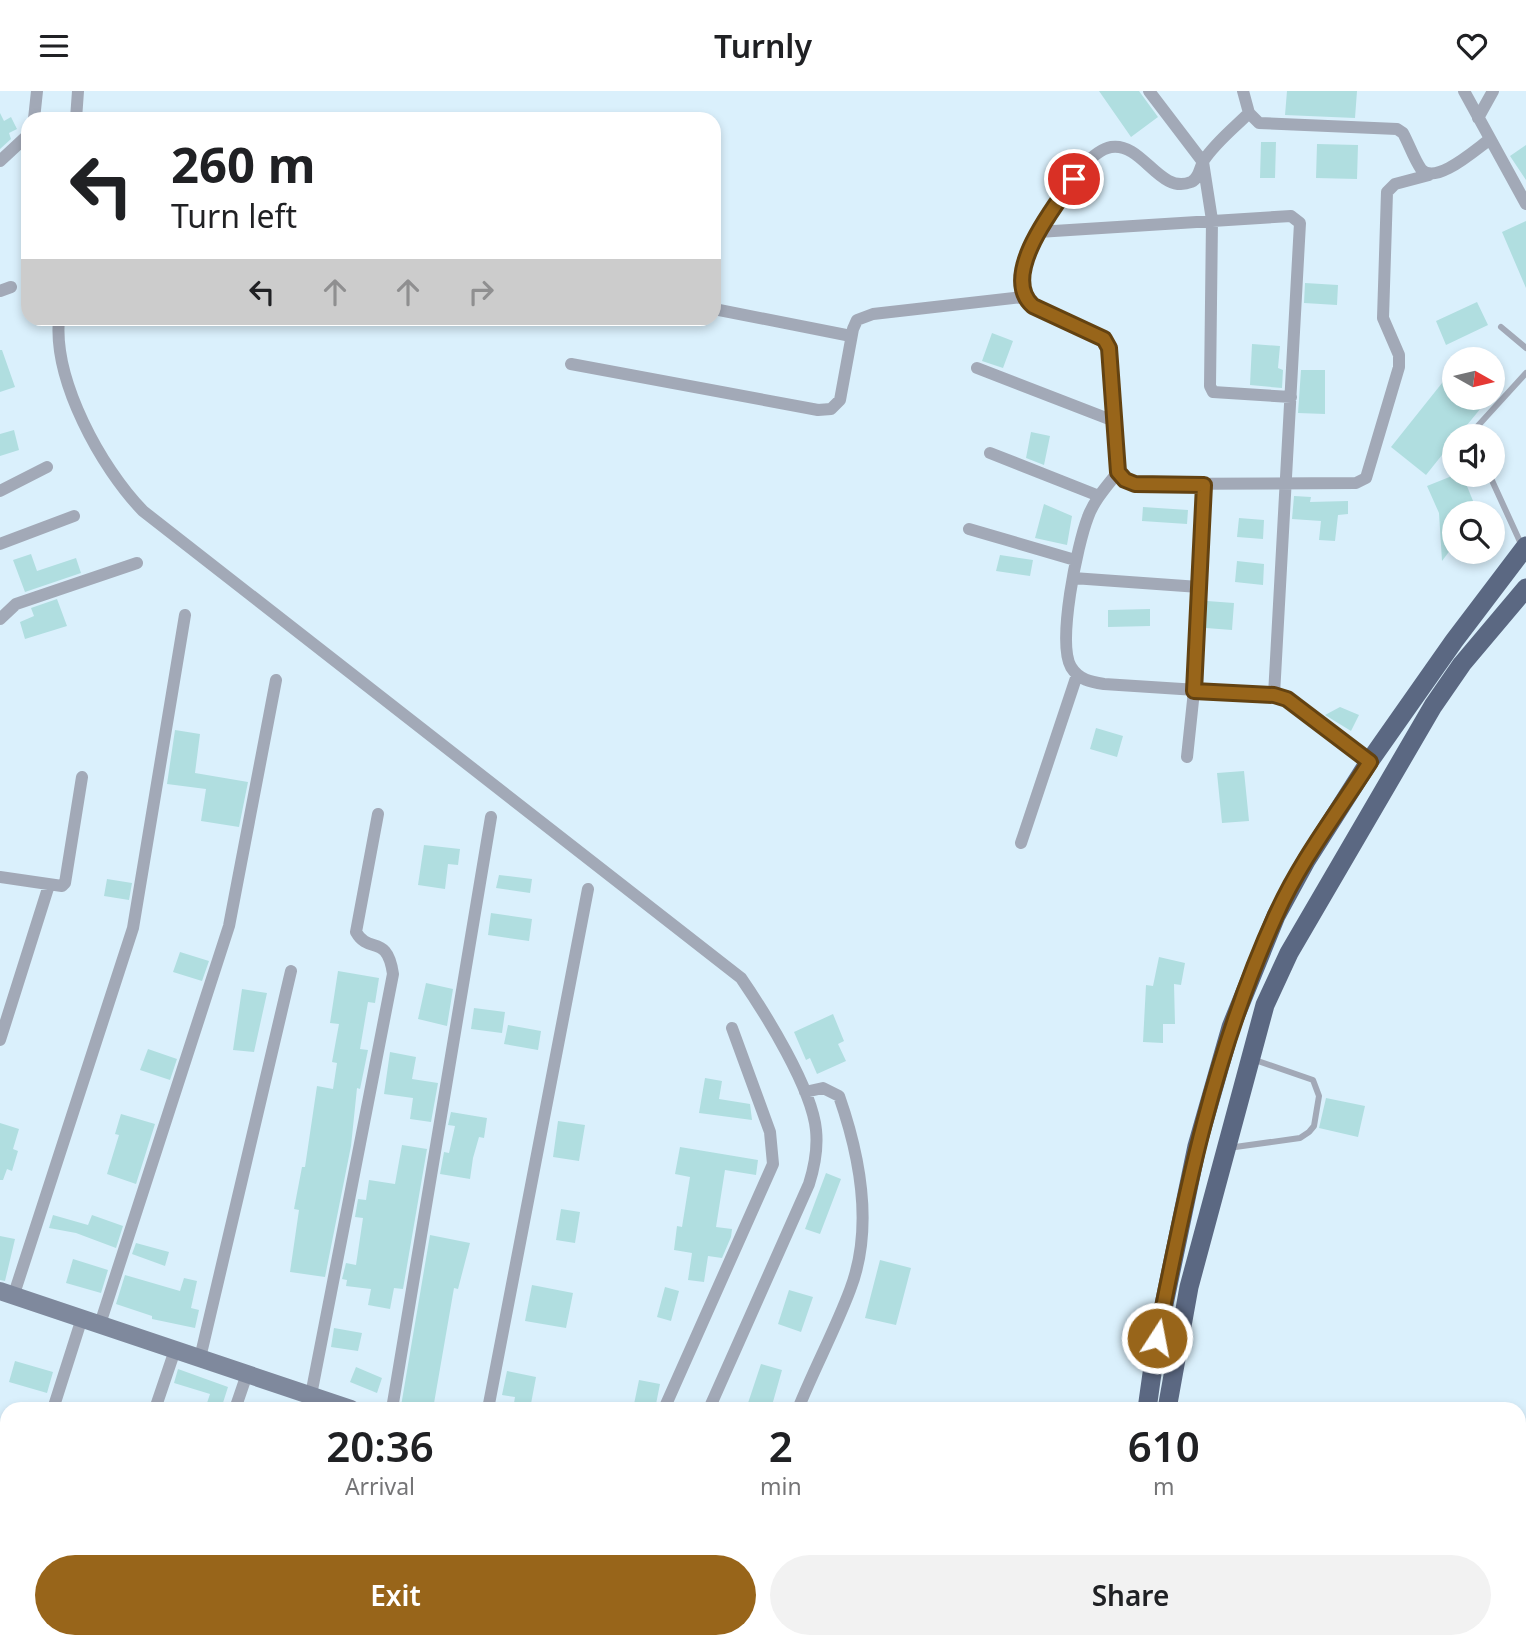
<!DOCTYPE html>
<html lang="en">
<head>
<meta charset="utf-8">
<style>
  :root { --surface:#fff; --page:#f2f2f2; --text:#202124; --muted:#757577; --accent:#98651a }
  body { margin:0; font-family:"Noto Sans",sans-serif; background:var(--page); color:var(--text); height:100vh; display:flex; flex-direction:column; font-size:26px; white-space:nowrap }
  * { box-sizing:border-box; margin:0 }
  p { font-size:23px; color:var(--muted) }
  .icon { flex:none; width:38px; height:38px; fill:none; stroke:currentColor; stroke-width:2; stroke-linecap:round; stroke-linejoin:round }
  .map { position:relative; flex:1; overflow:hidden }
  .sheet { position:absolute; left:0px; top:1311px; width:1526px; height:247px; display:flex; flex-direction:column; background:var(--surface); border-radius:21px 21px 0 0; box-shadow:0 4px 10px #0003 }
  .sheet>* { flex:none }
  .top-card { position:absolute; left:21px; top:21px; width:700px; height:214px; border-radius:21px; box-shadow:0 4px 10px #0003; background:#fff; color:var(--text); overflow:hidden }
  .needle { width:46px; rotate:98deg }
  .controls { position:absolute; left:1442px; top:256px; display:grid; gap:14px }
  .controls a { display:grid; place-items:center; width:63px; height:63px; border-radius:50%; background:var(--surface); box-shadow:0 4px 10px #0003; font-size:35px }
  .pin { position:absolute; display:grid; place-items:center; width:60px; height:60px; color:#fff; margin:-30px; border:4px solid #fff; border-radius:50%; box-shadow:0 2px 7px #0007 }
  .me { position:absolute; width:77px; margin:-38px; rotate:11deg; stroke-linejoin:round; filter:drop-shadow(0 0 5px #0008) }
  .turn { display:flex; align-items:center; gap:24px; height:147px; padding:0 35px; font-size:32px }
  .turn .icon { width:91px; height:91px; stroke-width:2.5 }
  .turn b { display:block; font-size:49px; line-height:60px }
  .lanes { display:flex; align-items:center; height:66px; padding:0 35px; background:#0003; justify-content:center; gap:35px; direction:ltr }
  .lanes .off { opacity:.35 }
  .eta { display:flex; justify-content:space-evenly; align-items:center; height:119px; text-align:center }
  .eta b { font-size:42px; font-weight:600; line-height:49px }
  .primary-button { display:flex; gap:14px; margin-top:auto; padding:14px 35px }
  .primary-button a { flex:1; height:80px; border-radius:42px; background:var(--accent); color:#fff; font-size:28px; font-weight:600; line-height:80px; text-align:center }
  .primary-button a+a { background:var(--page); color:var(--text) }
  header { display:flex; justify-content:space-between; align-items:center; height:91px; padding:0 35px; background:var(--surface); font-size:32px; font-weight:600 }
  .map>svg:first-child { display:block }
</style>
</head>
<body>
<header><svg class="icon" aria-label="menu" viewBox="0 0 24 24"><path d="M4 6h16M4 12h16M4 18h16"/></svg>Turnly<svg class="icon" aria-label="heart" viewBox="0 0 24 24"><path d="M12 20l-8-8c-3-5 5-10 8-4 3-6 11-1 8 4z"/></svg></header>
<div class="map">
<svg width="1526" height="1556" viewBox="0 0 1526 1556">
  <rect width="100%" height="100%" fill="#daf0fc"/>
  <path fill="#b0dee0" d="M1099,0H1139L1158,26L1131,46Z
    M1287,0H1357L1355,27L1285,24Z
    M0,22L4,30L11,26L17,38L9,42L11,48L0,58Z
    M1261,51H1276L1275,87H1260Z
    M1317,53L1358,54L1357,88L1316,87Z
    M1526,54V89L1510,65Z
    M1526,130V197L1502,141Z
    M1305,192L1338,194L1337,214L1304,212Z
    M1477,211L1488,234L1446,254L1436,230Z
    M992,242L1013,250L1003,277L982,270Z
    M1252,253L1280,255L1278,277L1283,279L1282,297L1250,294Z
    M0,259H2L15,296L0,301Z
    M1454,277V306H1490L1458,345H1454V349L1426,384L1391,356Z
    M1301,279H1325V323L1298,322Z
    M14,339L19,359L0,365V343Z
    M1031,341L1050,345L1044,374L1026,367Z
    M1457,383H1462L1478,422H1454V454L1442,470L1439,422L1427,395Z
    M1294,405L1311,406L1310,411L1348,410V423L1338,424L1335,450L1319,449L1321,430L1292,428Z
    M1044,413L1072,425L1067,454L1035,447Z
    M1143,416L1188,419L1187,433L1142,430Z
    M1239,427L1264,429L1263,448L1237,446Z
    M31,463L37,480L76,467L81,482L25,501L13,469Z
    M1000,464L1033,469L1030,485L996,480Z
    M1237,470L1264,473L1263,494L1235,491Z
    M57,508L67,535L25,548L20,531L34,525L31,517Z
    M1207,510L1234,512L1232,539L1206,537Z
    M1150,518V535L1108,536V519Z
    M1340,616L1359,624L1351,640L1325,624Z
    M1096,637L1123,645L1117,666L1090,658Z
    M175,639L200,643L195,682L248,691L239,736L201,730L206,698L167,693Z
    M1244,680L1249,730L1222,732L1217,682Z
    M424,754L460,758L458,774L448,773L445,798L418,794Z
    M499,784L532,788L530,802L496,797Z
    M107,788L132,792L129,809L104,805Z
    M491,822L532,828L529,850L488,844Z
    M180,861L209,870L202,890L173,881Z
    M1159,866L1185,872L1181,894L1174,893L1175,933H1163V952L1143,951L1146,894L1153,895Z
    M338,880L379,887L375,912L368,911L360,958L368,959L360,998L357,997L351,1055L325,1186L290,1181L299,1119L294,1118L302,1076H305L317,995L333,998L337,972L332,971L339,933L330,932Z
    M426,892L453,898L447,935L418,928Z
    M242,898L267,902L254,961L233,959Z
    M474,917L505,921L502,942L471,938Z
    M833,923L844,950L838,953L846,970L817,983L810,967L806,969L794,941Z
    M508,934L541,940L538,959L504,953Z
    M148,958L177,968L170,989L140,979Z
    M390,961L416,966L412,988L438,992L431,1031L410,1028L413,1007L384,1003Z
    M705,987L722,990L719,1008L750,1013L752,1029L699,1022Z
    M1326,1007L1365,1015L1358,1046L1319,1037Z
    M451,1021L487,1027L484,1047L479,1046L473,1067L470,1088L440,1083L444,1061L449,1062L455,1035L448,1034Z
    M121,1023L155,1033L136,1093L107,1083L119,1044L115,1043Z
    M558,1030L585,1034L579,1070L553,1066Z
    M0,1032L19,1038L13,1058L18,1060L12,1080L7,1078L3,1089H0Z
    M402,1054L427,1058L403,1198L394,1197L390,1218L368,1214L371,1198L346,1195L347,1189L342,1188L346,1172L356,1174L363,1127L355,1126L358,1108L366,1109L369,1089L395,1093Z
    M680,1056L758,1069L756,1084L725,1079L716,1136L732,1138L731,1146L722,1167L708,1165L704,1191L688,1189L692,1162L674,1159L677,1135L682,1136L690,1086L675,1083Z
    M826,1082L841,1088L820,1143L805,1138Z
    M561,1118L580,1121L575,1152L556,1149Z
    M53,1124L88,1134L92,1124L123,1135L116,1157L76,1142L49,1137Z
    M430,1144L470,1152L458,1198L454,1197L433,1318H415L401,1315Z
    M0,1145L15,1148L5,1190L0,1189Z
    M136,1152L169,1161L165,1175L132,1163Z
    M73,1168L108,1179L101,1202L66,1192Z
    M880,1169L911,1177L896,1234L865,1227Z
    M125,1184L180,1200L184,1187L197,1190L191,1217L199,1219L195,1237L152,1228V1225L116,1213Z
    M532,1194L573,1202L566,1237L525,1230Z
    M665,1196L679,1200L671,1230L657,1226Z
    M789,1199L813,1206L801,1241L778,1233Z
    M334,1237L362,1242L358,1260L331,1256Z
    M15,1270L53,1281L47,1302L9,1291Z
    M761,1273L782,1279L771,1318H746Z
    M356,1276L382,1287L377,1302L350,1291Z
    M178,1278L228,1296L221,1318H205L210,1303L174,1292Z
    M507,1280L536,1286L530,1318H513L515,1306L502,1304Z
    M639,1289L660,1293L655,1318H633Z"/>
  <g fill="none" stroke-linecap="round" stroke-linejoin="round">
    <path stroke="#a2a9b7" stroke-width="6" d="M1501,236L1526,257
      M1473,345L1475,338L1526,282
      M1489,383L1522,455
      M1228,1057L1300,1047L1309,1041L1314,1035L1319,1005L1313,989L1252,968"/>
    <path stroke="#a2a9b7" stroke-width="12" d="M1149,0L1203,71L1212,129L1210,295L1213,301L1291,306
      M1243,0L1249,22L1259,32L1397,38L1403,42C1409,53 1414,68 1421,78C1435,95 1475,59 1489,49
      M1464,0L1526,113
      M1249,22C1234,37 1216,51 1204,69C1199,77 1200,87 1191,91C1159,104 1143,51 1111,56C1076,62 1015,171 1023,206L1033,215L1095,242L1109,257L1118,381L1125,389L1135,393L1356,392L1366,387L1399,276V264L1383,227L1387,101L1395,93L1429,84
      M1478,27L1493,0
      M34,28L37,0
      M76,28L78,0
      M0,70L28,44
      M1038,141L1291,125L1300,132L1274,604
      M0,200L11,196
      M714,218L851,245
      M59,228C53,289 101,377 143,420L741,887C765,922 812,997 816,1039C818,1058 815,1074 809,1093L709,1318
      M571,273L818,319L831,318L840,309L853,238L857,229L873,223L1023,206
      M977,277L1114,330
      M990,362L1099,405
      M1118,381C1107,395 1094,409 1088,426C1077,454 1057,552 1071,576C1079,589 1091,591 1104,593L1274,604L1305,620L1369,671
      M0,400L47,376
      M969,438L1075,469
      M0,453L74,425
      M1073,487L1199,496
      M0,528L16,513L137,472
      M1187,666L1194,600L1204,394
      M1021,752L1077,584
      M0,786L62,795L65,792L82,686
      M0,949L49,794
      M14,1203L133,837L185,524
      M100,1233L229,835L276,589
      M200,1267L291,880
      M311,1304L393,883C387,842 369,864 356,841L378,723
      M53,1318L82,1227
      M155,1318L175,1259
      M235,1318L247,1283
      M392,1318L491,726
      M488,1318L588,798
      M664,1318L773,1073L770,1041L732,937
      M798,1318C814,1278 835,1239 850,1199C874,1137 860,1065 839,1005L823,997L805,1001
      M0,1489L7,1467
      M764,1550L789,1556
      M76,1556L78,1550
      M158,1556L159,1550
      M483,1556L484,1550
      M600,1556L602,1550
      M737,1556L738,1550
      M940,1556L941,1550"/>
    <path stroke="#a2a9b7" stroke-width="16" d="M1312,1550L1327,1556"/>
    <path stroke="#7f899d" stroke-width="18" d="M0,1200L351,1318"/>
    <path stroke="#5b6882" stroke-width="19" d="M1147,1318L1157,1247L1197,1055L1231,936L1276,825L1306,770L1369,671L1454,550L1526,455
      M1167,1318L1189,1196L1265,914L1289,862L1433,615L1462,573L1526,497
      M1112,1556L1113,1550
      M1136,1556L1137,1550"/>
  </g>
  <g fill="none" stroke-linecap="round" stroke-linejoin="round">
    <defs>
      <path id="route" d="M1074,88C1054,116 999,185 1033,215L1104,248L1109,257L1118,381L1125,389L1135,393L1204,394L1194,600L1274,604L1287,608L1370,671C1338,721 1300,770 1276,824C1215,958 1185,1103 1157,1247"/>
    </defs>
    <use href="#route" stroke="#634211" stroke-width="18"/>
    <use href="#route" stroke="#98651a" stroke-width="12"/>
  </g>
</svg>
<div class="controls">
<a><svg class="needle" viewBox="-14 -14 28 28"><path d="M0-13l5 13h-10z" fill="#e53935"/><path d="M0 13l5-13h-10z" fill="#757577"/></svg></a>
<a><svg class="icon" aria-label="sound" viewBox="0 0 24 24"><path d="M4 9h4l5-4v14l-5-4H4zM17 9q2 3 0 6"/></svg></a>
<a><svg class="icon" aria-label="search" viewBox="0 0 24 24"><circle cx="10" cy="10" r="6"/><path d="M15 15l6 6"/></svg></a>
</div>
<div class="pin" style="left:1074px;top:88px;background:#d93025"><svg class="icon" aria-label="arrive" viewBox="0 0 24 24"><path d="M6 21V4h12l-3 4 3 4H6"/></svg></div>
<svg class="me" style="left:1157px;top:1247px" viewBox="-20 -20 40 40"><circle r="17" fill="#98651a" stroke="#fff" stroke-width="3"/><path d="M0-11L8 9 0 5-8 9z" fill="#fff"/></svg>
<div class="top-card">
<div class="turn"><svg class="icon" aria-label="left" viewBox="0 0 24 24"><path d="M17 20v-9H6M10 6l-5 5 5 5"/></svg><div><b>260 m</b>Turn left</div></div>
<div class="lanes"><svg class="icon" aria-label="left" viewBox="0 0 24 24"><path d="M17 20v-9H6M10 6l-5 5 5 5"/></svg><svg class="icon off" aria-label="ahead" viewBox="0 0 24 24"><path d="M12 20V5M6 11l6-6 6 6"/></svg><svg class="icon off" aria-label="ahead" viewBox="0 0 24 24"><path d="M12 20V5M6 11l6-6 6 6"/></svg><svg class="icon off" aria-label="right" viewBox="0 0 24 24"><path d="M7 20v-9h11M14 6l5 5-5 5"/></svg></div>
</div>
<section class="sheet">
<div class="eta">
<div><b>20:36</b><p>Arrival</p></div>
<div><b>2</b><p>min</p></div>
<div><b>610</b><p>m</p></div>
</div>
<div class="primary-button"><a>Exit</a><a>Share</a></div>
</section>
</div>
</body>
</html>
